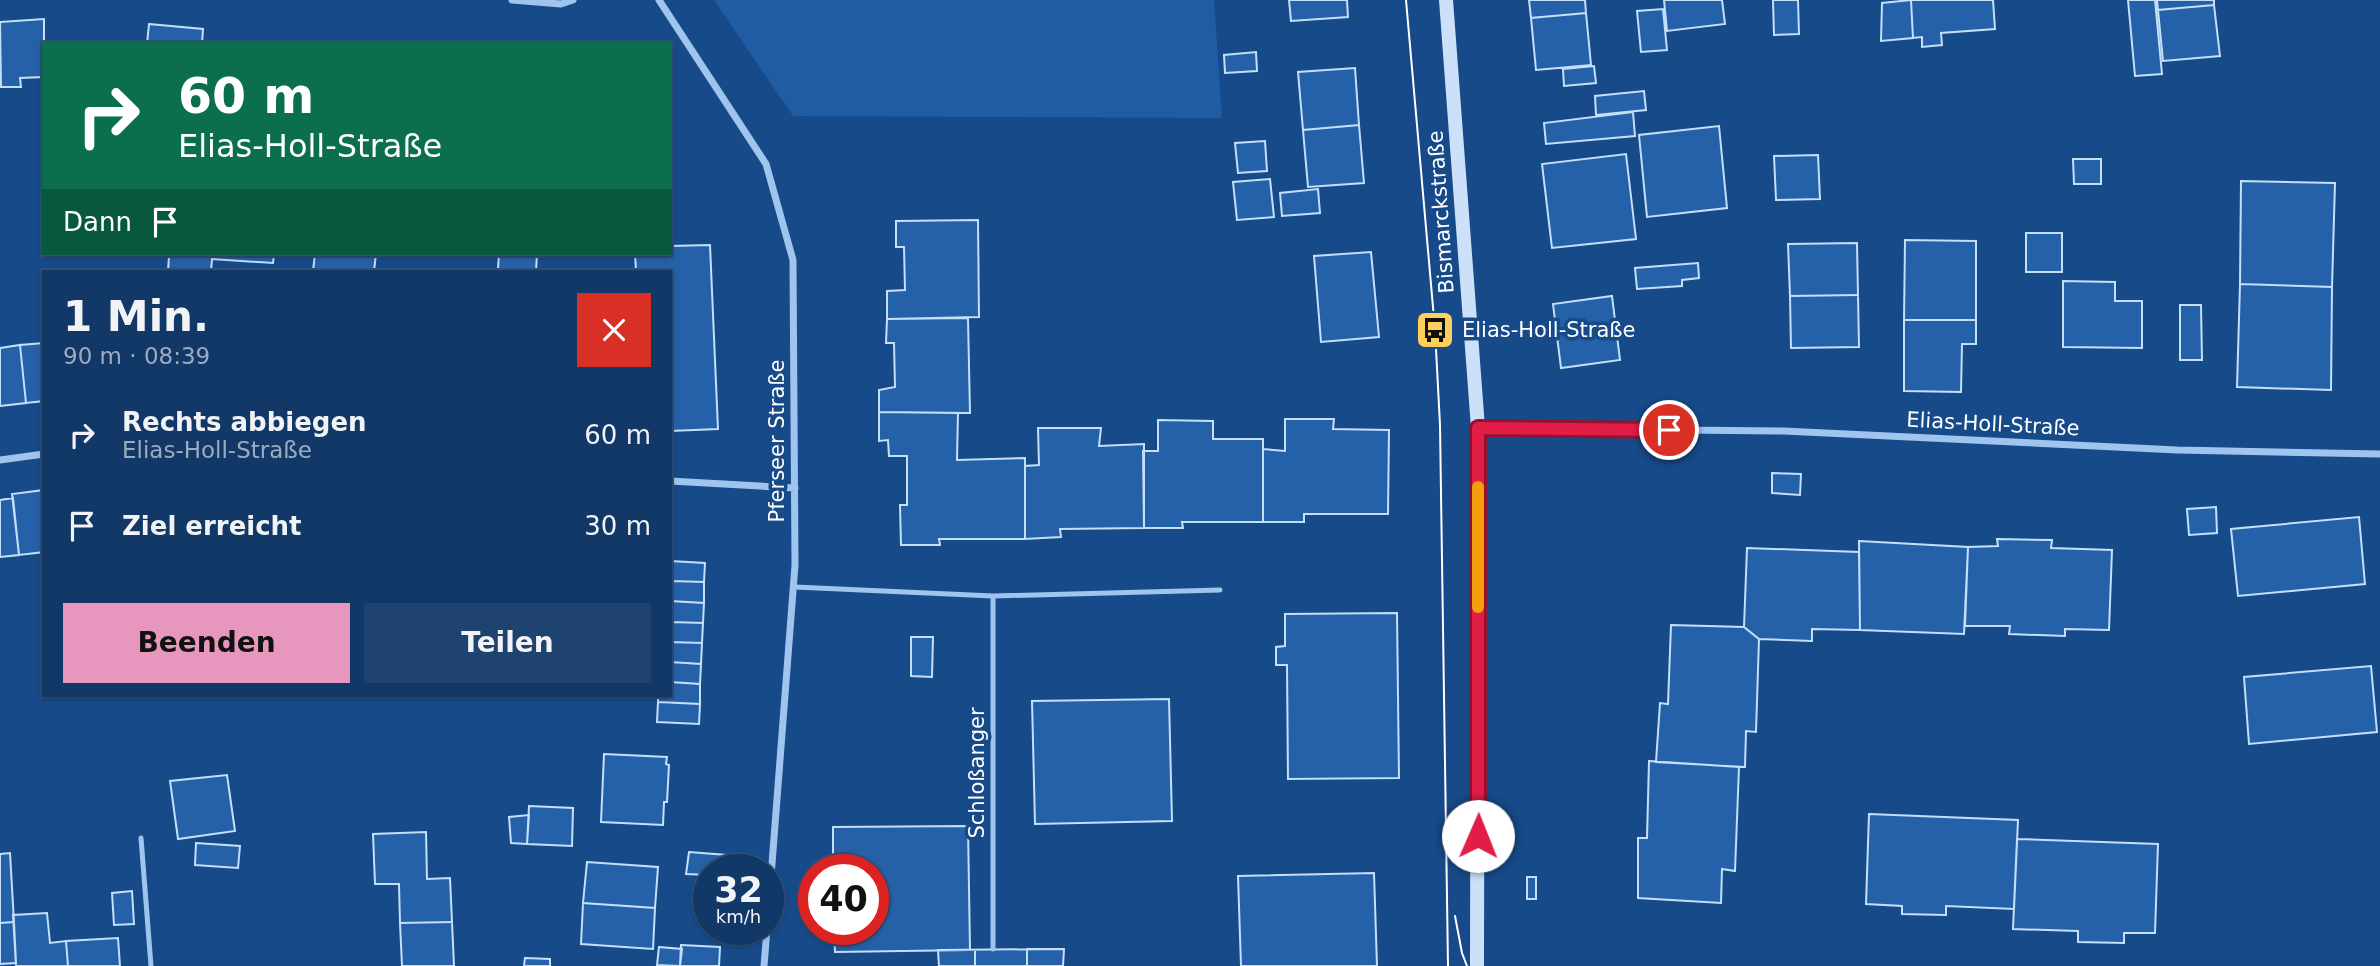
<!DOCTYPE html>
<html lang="de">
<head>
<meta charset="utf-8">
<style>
  :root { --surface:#113867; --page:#1e4370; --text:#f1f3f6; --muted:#9cacc0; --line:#30527b; --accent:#e797bd }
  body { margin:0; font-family:"DejaVu Sans",sans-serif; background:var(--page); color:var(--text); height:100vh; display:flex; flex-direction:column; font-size:26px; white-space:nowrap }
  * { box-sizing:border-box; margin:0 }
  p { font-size:23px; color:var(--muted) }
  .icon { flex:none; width:38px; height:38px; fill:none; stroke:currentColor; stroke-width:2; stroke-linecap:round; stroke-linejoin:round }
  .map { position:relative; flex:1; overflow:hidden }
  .side { position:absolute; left:42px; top:270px; width:630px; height:427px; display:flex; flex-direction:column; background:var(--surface); border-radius:0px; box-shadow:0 2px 5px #0004,0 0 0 2px var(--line) }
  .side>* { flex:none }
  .top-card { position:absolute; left:42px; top:42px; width:630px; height:214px; border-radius:0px; box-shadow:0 2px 5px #0004,0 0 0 2px var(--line); background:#0b6e4f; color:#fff; overflow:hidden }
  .speed { position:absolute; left:693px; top:854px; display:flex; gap:14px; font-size:35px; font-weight:700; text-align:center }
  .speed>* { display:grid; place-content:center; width:91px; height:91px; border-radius:50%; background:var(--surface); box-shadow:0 2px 5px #0004,0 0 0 2px var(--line); line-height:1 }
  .speed small { font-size:18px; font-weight:400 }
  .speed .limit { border:10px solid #d22; background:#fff; color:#111 }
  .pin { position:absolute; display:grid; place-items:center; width:60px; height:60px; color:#fff; margin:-30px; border:4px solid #fff; border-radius:50%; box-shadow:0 2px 7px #0007 }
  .me { position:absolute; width:77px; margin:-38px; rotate:1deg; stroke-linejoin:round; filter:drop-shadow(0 0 5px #0008) }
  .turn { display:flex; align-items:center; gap:24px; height:147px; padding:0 21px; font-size:32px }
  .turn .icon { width:91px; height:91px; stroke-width:2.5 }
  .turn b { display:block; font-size:49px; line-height:60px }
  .then { display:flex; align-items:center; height:66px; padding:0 21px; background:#0003; gap:14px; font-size:26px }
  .round { display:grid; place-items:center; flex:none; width:74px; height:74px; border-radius:0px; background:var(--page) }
  .summary { display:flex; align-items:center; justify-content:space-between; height:119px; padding:0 21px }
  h1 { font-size:42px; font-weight:700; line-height:52px }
  .primary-button { display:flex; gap:14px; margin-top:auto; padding:14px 21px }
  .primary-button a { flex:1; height:80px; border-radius:0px; background:var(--accent); color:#111; font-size:28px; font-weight:700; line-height:80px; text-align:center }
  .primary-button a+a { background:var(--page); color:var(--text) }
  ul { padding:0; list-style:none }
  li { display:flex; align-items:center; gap:21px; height:91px; padding:0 21px }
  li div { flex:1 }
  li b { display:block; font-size:26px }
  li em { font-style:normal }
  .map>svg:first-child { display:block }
</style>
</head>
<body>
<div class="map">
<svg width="2380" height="966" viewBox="0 0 2380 966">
  <rect width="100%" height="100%" fill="#174a89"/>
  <path fill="#1f5ca3" d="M714,0H1214L1222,118L793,116Z"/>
  <path fill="#2561a8" stroke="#c5defa" stroke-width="2" d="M1289,0H1347L1348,17L1291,21Z
    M1529,0H1585L1586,13L1531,18Z
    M1664,0H1722L1725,24L1667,31Z
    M1773,0H1798L1799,34L1774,35Z
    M1911,0H1993L1995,29L1941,33L1942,45L1922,47V37L1913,38Z
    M1911,0L1913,38L1881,41L1882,3Z
    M2128,0H2155L2162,74L2135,76Z
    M2157,0H2214V5L2158,10Z
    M2214,5L2220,56L2163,61L2158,10Z
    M1663,9L1667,50L1641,52L1637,11Z
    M1586,13L1591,65L1536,70L1531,18Z
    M44,19V77L20,78L21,87H1L0,22Z
    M149,24L203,29L202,44H147Z
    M1256,52L1257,71L1225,73L1224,55Z
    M1594,66L1596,83L1564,86L1563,69Z
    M1355,68L1359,125L1303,130L1298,72Z
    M1644,91L1646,110L1596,115L1595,96Z
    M1633,112L1635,136L1546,144L1544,123Z
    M1359,125L1364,183L1308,187L1303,130Z
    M1719,126L1727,208L1647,217L1639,135Z
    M1265,141L1267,171L1238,173L1235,143Z
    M1626,154L1636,239L1552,248L1542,164Z
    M1818,155L1820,199L1776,200L1774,156Z
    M2073,159H2101V184H2074Z
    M1270,179L1274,217L1237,220L1233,182Z
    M2241,181L2335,183L2332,287L2240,284Z
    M1318,189L1320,213L1282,216L1280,193Z
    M978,220L979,317L887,319V291L905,290L904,247H896V221Z
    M2026,233H2062V272H2026Z
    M1905,240L1976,241V320H1904Z
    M1857,243L1858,295L1790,296L1788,244Z
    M710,245L718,429L670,431V271H636L635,254H670V246Z
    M1371,252L1379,337L1321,342L1314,256Z
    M151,254H274L273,263L212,259L211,271H168L169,256H151Z
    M315,254H376L374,271H313Z
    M499,254H537L536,271L498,269Z
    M1698,263L1699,278L1682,280V286L1637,289L1635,268Z
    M2063,281L2115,282V301H2142V348L2063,347Z
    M2240,284L2332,287L2331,390L2237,387Z
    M1858,295L1859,347L1791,348L1790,296Z
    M1612,296L1620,360L1561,368L1553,304Z
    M2180,305H2201L2202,360H2180Z
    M968,318L970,413L879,412V390L895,387L894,343H886L887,319Z
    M1904,320H1976V344H1962L1961,392L1904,391Z
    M44,343V401L26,403L20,345Z
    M20,345L26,403L0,406V348Z
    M879,412L958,413L957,460L1025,458V539H939L940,545H901L900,505H907V456H889L888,440L879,441Z
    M1285,419H1334L1333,429L1389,430L1388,514H1304V522H1263V449L1285,451Z
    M1158,420L1213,421V439H1263V522H1182L1183,528H1144L1143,451H1158Z
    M1038,428H1101L1099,446L1144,444V528L1060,529L1061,537L1025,539V466L1039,465Z
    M1772,473L1801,474L1800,495L1772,493Z
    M44,490V552L19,555L12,494Z
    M13,498L19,555L0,557V500Z
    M2216,507L2217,533L2189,535L2187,509Z
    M2359,517L2365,584L2238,596L2231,529Z
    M1997,539L2052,540L2051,548L2112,550L2109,630L2065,629V636L2009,634L2010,626H1965L1968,547L1998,546Z
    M1859,541L1968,547L1964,634L1860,630Z
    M1747,548L1859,552L1860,630L1812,629V641L1759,639L1744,627Z
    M670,561L705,563L704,582L670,581Z
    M670,581L704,582V603L670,601Z
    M670,601L704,603L703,623L670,622Z
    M1397,613L1399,778L1288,779L1287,665H1276V647L1285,646V614Z
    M670,622L703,623L702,643L670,642Z
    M1671,625L1744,627L1759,639L1756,732L1746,731L1745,767L1656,762L1660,703L1668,704Z
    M911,637H933L932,677L911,676Z
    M670,642L702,643L701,664L670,662Z
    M670,662L701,664L700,684L670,682Z
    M2371,666L2377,732L2249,744L2244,677Z
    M670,682L700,684V704L658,702V695H670Z
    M1169,699L1172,821L1035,824L1032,701Z
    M658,702L700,704L699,724L657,722Z
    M604,754L667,757L666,764L669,765L667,802H664L663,825L601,822Z
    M1649,761L1739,767L1735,871L1722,869L1721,903L1638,898V838H1647Z
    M227,775L235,831L178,839L170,781Z
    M529,806L573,808L572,846L527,844Z
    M1869,814L2018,820L2014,909L1946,906V915L1902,914V906L1866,904Z
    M529,815L527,844L511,843L509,817Z
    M968,826L970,950L835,952L834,929H873V870H833V827Z
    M426,832L427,879L450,878L452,922L400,923L399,884H375L373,834Z
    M2017,839L2158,844L2155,933H2124V943L2078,942V931L2013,929Z
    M196,843L240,846L238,868L195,865Z
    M689,852L727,855L726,870H709V875L686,874Z
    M10,853L14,922L0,923V854Z
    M587,862L658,867L655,908L583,903Z
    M1374,873L1377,966H1241L1238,876Z
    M1527,877H1536V899H1527Z
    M132,891L134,924L114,925L112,893Z
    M583,903L655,908L653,949L581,944Z
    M47,913L50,943L66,941L68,966H16L13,915Z
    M14,922L16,963L0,964V923Z
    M452,922L454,966H402L400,923Z
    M118,938L120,966H68L66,941Z
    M681,945L720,947L719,966H680Z
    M659,947L682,949L680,966L657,965Z
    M1027,949H1064L1063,966H1027Z
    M1064,949L1063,966H939L938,950Z
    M938,950H975V966H939Z
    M525,958L550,959V966H524Z"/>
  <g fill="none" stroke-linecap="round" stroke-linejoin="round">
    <path stroke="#9fc4ee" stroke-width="5" d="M795,587L993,596V949
      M993,596L1220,590
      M141,838L151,966"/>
    <path stroke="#9fc4ee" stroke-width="7" d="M512,0L561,4L573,0
      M659,0L766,164L793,260L795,565L768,916
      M1478,428L1784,431L2177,450L2380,454
      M0,460L44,454
      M670,481L795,488
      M764,966L767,929"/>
    <path stroke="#cce0fa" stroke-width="14" d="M1446,0L1478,428L1477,966"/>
    <path stroke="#fff" stroke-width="2" d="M1406,0L1435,330L1440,425L1448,966
      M1455,916L1462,953L1467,966"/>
  </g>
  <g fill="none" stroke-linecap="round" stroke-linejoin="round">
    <defs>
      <path id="route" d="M1478,836V428L1669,430"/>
    </defs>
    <use href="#route" stroke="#92132f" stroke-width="18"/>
    <use href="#route" stroke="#e11d48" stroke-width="12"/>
    <path stroke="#f59e0b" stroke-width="12" d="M1478,487V607"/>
  </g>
  <defs>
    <symbol id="bus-square" viewBox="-11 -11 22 22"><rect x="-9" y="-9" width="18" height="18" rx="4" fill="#ffce5c" stroke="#174a89"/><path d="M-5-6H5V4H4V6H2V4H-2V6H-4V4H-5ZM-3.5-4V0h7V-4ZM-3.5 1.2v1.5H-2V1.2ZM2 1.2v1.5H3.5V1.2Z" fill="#111"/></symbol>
  </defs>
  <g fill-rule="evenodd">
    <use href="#bus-square" x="1413" y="308" width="44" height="44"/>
  </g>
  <g text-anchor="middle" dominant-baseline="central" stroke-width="7" stroke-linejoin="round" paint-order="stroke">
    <g font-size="21" fill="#fff" stroke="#174a89">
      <text transform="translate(1441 212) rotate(-94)">Bismarckstraße</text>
      <text transform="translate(1993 424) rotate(3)">Elias-Holl-Straße</text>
      <text transform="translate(777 441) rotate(-90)">Pferseer Straße</text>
      <text transform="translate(977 773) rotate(-90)">Schloßanger</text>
    </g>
    <g font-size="21" fill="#fff" stroke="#174a89" text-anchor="start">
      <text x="1462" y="330">Elias-Holl-Straße</text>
    </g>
  </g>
</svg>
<div class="speed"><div>32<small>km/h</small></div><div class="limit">40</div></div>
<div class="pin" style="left:1669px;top:430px;background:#d93025"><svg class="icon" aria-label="arrive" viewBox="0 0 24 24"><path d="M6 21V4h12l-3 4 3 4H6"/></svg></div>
<svg class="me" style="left:1478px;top:836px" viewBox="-20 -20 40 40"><circle r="19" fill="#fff"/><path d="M0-13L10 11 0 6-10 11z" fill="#e11d48"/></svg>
<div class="top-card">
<div class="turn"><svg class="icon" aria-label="right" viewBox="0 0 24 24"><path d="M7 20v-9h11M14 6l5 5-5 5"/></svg><div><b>60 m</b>Elias-Holl-Straße</div></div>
<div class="then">Dann<svg class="icon" aria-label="arrive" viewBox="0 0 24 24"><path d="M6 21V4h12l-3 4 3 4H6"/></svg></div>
</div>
<section class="side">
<div class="summary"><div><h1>1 Min.</h1><p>90 m · 08:39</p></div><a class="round" style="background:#d93025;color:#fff"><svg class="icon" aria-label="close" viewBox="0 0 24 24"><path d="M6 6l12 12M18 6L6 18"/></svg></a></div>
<ul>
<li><svg class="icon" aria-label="right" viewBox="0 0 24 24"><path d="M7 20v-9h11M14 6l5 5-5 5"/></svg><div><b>Rechts abbiegen</b><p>Elias-Holl-Straße</p></div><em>60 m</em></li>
<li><svg class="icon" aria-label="arrive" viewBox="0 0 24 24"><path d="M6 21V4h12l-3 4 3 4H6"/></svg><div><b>Ziel erreicht</b></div><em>30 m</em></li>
</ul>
<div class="primary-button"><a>Beenden</a><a>Teilen</a></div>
</section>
</div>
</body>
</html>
